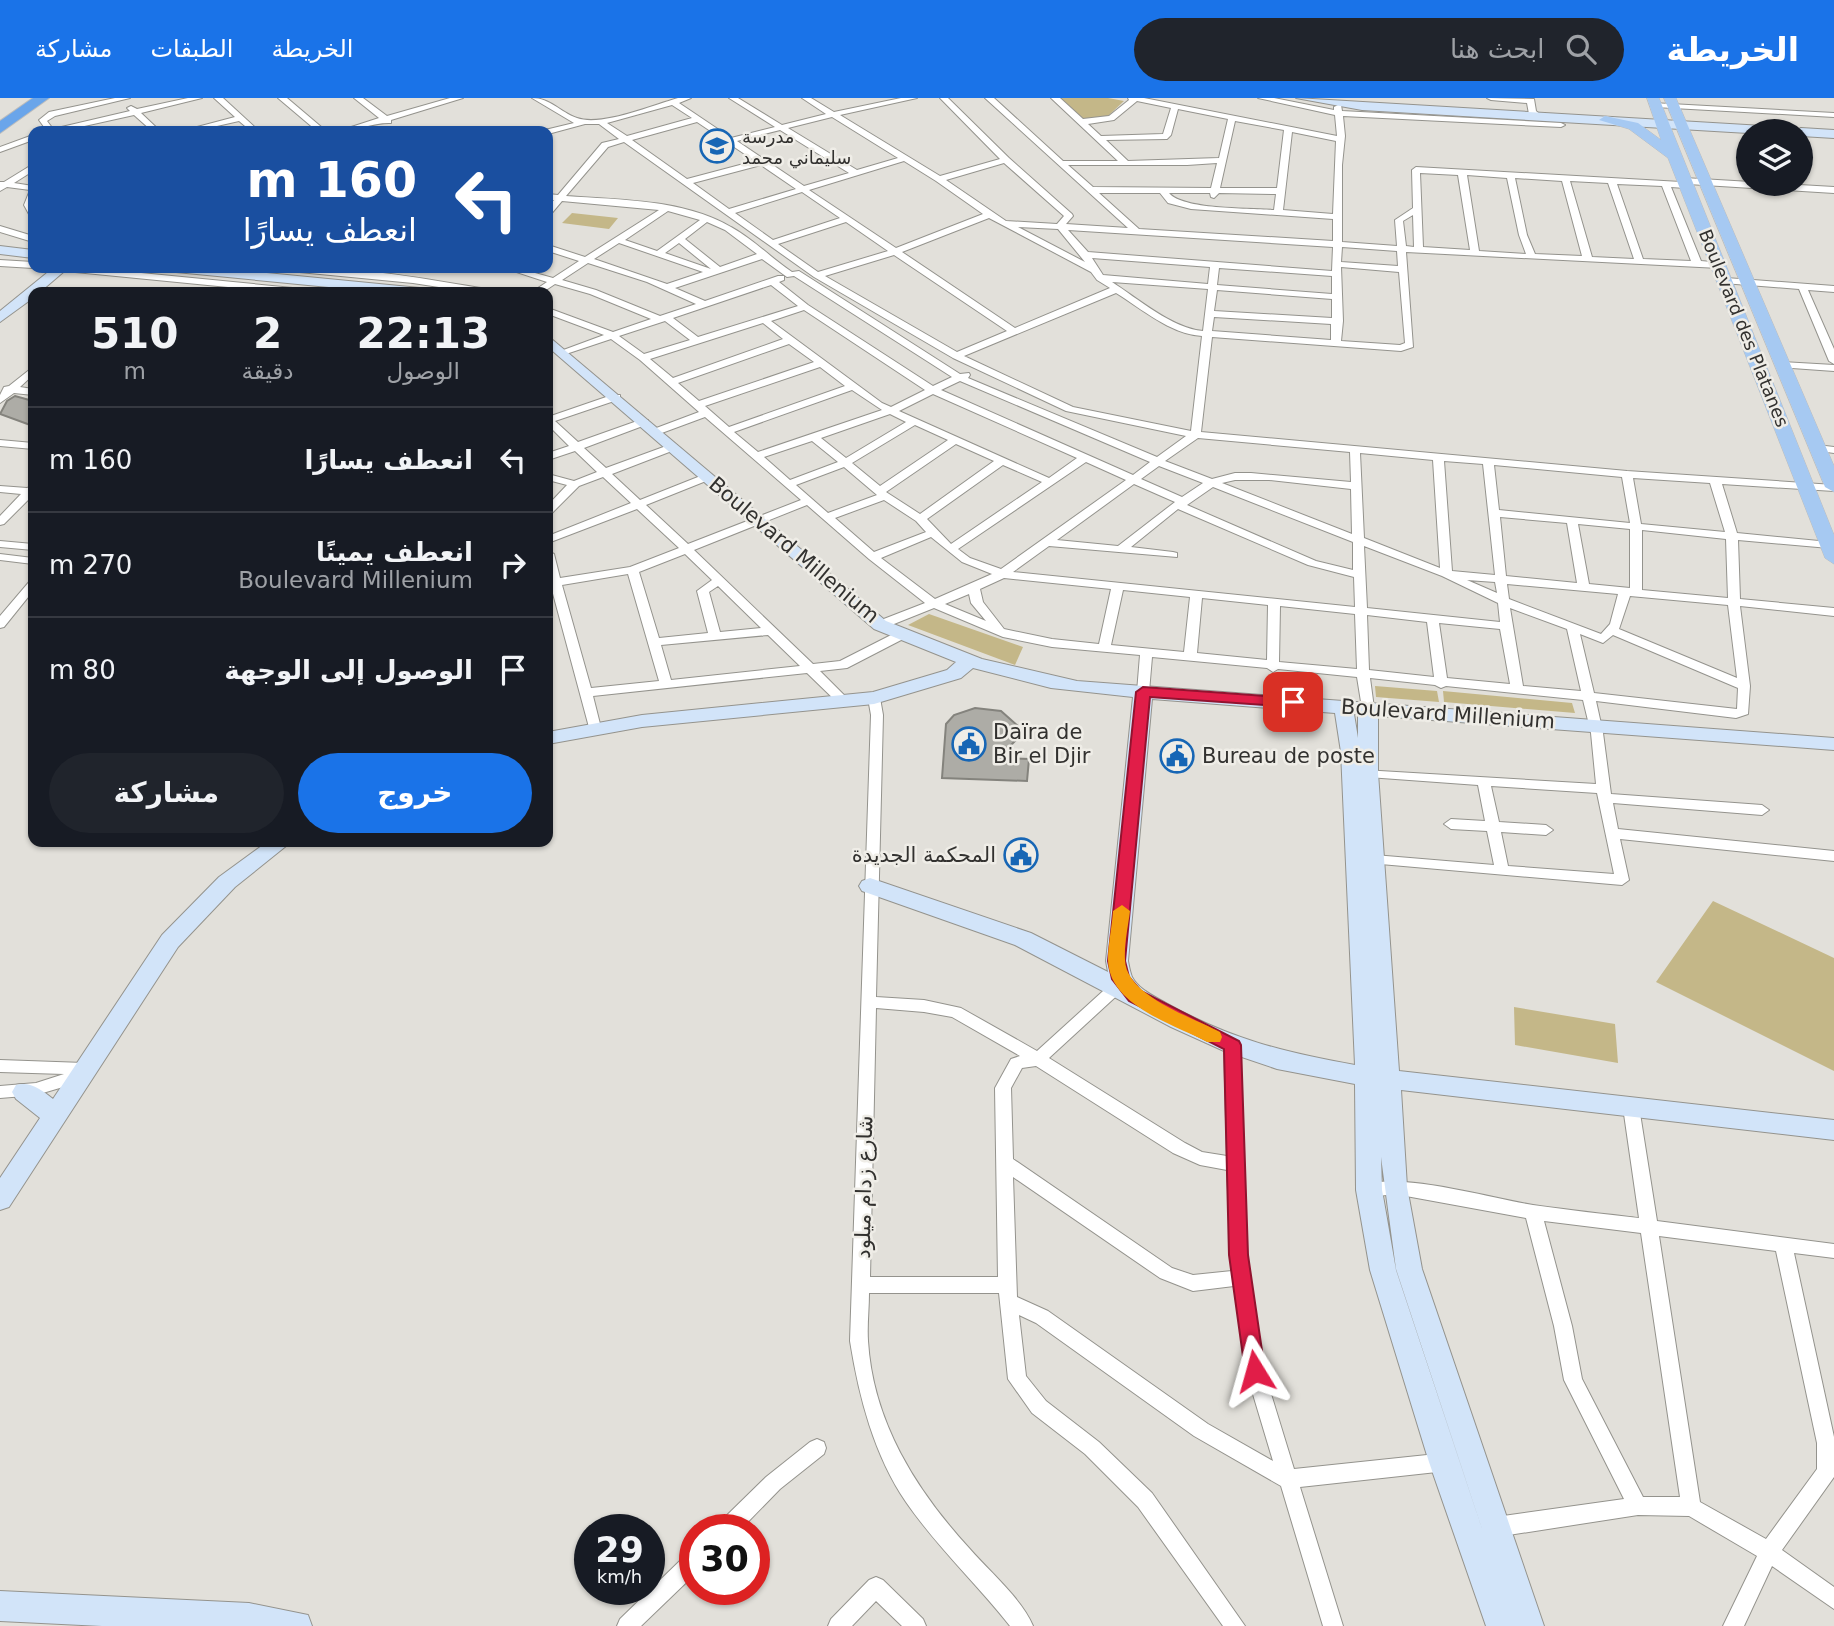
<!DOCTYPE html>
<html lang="ar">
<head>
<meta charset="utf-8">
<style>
  :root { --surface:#171b24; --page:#20242c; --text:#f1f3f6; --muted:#9ea1a6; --line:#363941; --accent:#1a73e8 }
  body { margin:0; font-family:"DejaVu Sans","Noto Sans Arabic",sans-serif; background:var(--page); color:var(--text); direction:rtl; height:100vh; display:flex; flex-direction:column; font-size:26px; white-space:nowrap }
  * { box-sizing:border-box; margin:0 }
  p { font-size:23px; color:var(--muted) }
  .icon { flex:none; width:38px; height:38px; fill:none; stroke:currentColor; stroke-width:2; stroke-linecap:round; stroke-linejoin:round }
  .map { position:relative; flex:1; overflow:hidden; direction:ltr }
  .drawer { position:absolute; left:28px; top:189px; width:525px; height:560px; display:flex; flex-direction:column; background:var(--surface); border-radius:14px; box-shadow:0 2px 5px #0004; direction:rtl }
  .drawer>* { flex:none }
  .hud { position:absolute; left:28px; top:28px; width:525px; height:147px; border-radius:14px; box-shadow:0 2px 5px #0004; direction:rtl; background:#1a4fa0; color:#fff; overflow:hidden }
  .buttons { position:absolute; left:1736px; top:21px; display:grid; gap:14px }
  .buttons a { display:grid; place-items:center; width:77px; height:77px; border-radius:50%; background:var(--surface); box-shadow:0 2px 5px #0004; font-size:35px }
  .speed { position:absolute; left:574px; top:1416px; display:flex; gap:14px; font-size:35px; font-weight:700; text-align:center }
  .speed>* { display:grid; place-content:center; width:91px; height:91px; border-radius:50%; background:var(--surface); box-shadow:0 2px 5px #0004; line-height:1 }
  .speed small { font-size:18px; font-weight:400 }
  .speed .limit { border:10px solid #d22; background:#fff; color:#111 }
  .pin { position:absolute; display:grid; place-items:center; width:60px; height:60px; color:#fff; margin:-30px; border-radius:14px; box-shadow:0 4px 10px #0006 }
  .me { position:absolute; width:77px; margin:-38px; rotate:352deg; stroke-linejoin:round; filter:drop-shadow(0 0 5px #0008) }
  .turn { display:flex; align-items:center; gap:24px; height:147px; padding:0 21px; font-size:32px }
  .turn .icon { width:91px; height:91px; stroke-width:2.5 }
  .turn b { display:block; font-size:49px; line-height:60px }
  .eta { display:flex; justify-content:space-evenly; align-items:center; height:119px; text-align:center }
  .eta b { font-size:42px; font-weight:600; line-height:49px }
  .action { display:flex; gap:14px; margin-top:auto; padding:14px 21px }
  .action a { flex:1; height:80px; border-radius:42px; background:var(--accent); color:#fff; font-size:28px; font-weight:600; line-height:80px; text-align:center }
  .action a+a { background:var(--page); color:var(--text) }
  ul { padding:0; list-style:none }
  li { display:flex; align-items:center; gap:21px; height:105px; padding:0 21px; border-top:2px solid var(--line) }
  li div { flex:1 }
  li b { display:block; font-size:26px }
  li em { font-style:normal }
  header { display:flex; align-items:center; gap:42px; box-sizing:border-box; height:98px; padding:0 35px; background:var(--accent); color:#fff }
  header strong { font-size:33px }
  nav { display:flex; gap:38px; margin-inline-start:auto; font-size:24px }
  .search { width:490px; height:63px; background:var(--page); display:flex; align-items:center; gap:18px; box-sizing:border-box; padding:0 24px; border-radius:38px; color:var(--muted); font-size:26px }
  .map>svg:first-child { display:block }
</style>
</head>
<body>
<header>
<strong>الخريطة</strong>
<div class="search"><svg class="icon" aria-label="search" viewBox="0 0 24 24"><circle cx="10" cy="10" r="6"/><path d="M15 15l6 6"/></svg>ابحث هنا</div>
<nav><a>الخريطة</a><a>الطبقات</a><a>مشاركة</a></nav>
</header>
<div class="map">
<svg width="1834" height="1528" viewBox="0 0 1834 1528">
  <rect width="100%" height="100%" fill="#e2e0da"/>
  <path fill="#c4b788" d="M1059,0H1108L1124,3L1108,18L1078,22Z
    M572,115L618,120L609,131L562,125Z
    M929,516L1023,549L1015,567L908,527Z
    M1273,576L1305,579L1306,595L1273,592Z
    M1375,588L1437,593L1439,604L1376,599Z
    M1443,593L1572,605L1575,615L1444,604Z
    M1713,803L1834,860V973L1656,884Z
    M1514,909L1615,926L1618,965L1515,947Z"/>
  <path fill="#adaca6" stroke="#84837d" stroke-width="2" d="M15,298L33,303V328L0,316L7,303Z
    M975,610L1001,613L1018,628L1017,641L998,660L1029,661L1027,683L942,680L946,626L954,617Z"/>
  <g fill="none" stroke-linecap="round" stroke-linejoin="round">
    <defs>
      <path id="street" d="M115,0H130L55,18L47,23L53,31L130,13L127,10L131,8L137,11L188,0H202L141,15L160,33H152L134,17L62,33H47L39,22L49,14Z
        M214,0H223L259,33H251L239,23L195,33H182L235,19Z
        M278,0H287L326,33H317Z
        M354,0H363L387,18L450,0H463L391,22V25C374,24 357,33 339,33L379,20Z
        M532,0C550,0 560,14 577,20C601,29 653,7 678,0H691L679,5L731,40L775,29L729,0H738L782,27L826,16L802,0H811L834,14L901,0H917L840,17L940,78L1000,61L940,0H948L1009,60L1072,116L1073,118L1066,126L1128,130L985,0H994L1063,63H1118L1051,0H1060L1083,21L1109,18L1129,2L1128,0H1144L1337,38L1335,17L1258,0H1274L1334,12V9L1338,7H1341L1342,13L1561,25L1565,27L1561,29L1343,18L1345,38L1342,67V144L1397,148L1395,122L1413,110L1412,72L1416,69L1681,84L1684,80L1834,89V95L1688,86L1685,90L1671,89L1701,163L1722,165L1724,167L1719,170L1406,154L1413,249L1401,253L1212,239L1201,334L1627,373L1834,387V393L1722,386L1737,435L1829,444L1834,446L1833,449L1829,450L1738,442L1740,501L1834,510V518L1740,508L1750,588L1748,616L1736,620L1596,603L1603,635L1611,696L1762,707L1769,712L1762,717L1613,705L1618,731L1834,753V763L1620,741L1629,782L1622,787L1369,765L1367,762L1369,759L1374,757L1494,767L1487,733L1451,731L1444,726L1451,721L1485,723L1478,687L1368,679L1363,678L1361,675L1363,672L1596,686L1591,635L1583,602L1446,588L1441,590L1435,587L1370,580L1374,610L1368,614L1362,610L1357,579L1278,571L1273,574L1267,570L1152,559L1149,594L1143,598L1137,594L1140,557L1052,549L1003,539L934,510L884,530H876L874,527L876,524L925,505L869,461L807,407L694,452L813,566L840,563L897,534H905L907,537L905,540L847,570L820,573L849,602L851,605L849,608H841L807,575L593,598L601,630L600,633H590L548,477V453L554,456L560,480L630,469L679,450L637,411L548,445V438L631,405L603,379L579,388L552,415L548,416V407L567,387L548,382V376L574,383L597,374L575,353L548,362V355L569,348L548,327V319L612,297H620V301L555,323L578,344L640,322H648V326L584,350L606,370L669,347H677V351L612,376L640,402L703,377H711V381L646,407L688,446L801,402L705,319L659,336H651V332L699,314L640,262L611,241L563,257L558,254L604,237L548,216V210L613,234L651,221L590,196L555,186L543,194H532L547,184L504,170H517L553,180L579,163L548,153V147L585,159L659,112L562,103L551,116L548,117V109L554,102H548V96L558,97L602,45L619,41L599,26H585L548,36L545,32L574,25ZM1137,3L1171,10L1163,36L1101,38L1088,26L1114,22ZM672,7L692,20L627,38L607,25ZM1178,11L1228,21L1219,60L1128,63L1106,42L1167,41L1171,37ZM832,19L898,60L857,72L788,30ZM1235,23L1284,32L1277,90H1220ZM697,24L755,63L687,81L632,42ZM780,32L849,75L804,88L737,43ZM1292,34L1336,43L1333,116L1283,112ZM624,44L814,179L953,260L1066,313L1186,338L1157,359L968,280L970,277L969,275L960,276L799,173L792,174C771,160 753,141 731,129C683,101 620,102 566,98L608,49ZM904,63L936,83L983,116L896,150L809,92ZM1004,65L1064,118L1057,126L1006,123L946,82ZM1217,65L1211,90L1093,89L1068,67H1187ZM761,67L796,91L729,111L693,85ZM1420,75L1458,77L1470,152L1423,149ZM1467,77L1507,80L1519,137L1526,156L1479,153ZM1515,80L1562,83L1582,158L1535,156L1527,137ZM1570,83L1608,85L1634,161L1592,159ZM1617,86L1662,88L1691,163L1643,161ZM802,94L840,120L773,142L735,115ZM1099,95H1160L1168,105L1191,111L1333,121V143L1139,131ZM1169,95H1210L1211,99L1214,100L1219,95L1276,96L1274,112C1250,110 1183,112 1169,95ZM668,113L700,122L657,153L625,142ZM1413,117L1414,149L1406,148L1403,123ZM989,120L1091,174L1097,182L1110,190L1015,230L902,154ZM707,124L725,132L757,156L720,169L685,141ZM846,124L888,153L818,174L778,146ZM1018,129L1058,131L1085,164ZM1068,132L1333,149L1332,173L1088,154ZM619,145L703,174L667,186L594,161ZM679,145L711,171L665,155ZM1342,149L1397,153L1398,168L1341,164ZM894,157L1007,233L957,254L825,178ZM1092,160L1210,169L1208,186L1103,177ZM762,161L787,179L794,178L952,279L933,288L808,207L779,184L784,182V178H778L705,203L675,190ZM588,165L647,184L696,206L660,218L596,192L562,182ZM1341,169L1399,174L1405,245L1400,247L1341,243L1343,223ZM1219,170L1332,178V196L1217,187ZM1112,184L1208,191L1203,233C1173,231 1137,200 1112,184ZM771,187L798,208L698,239L673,220ZM1217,192L1332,201V220L1214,213ZM1116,195C1142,211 1170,236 1202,238L1191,333L1073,309L964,258ZM804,212L925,292L891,309L882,305L771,223ZM1214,219L1331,226V242L1212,233ZM665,223L690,242L644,256L619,238ZM763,225L783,241L673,280L650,261ZM789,246L814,264L699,303L678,285ZM820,269L845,288L729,329L705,308ZM960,283L1150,364L1133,377L941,292ZM852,292L882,312L758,354L734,334ZM933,296L1077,360L1049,380L899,313ZM890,316L906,324L846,360L821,340ZM915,327L948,342L880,388L852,365ZM1198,340L1350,354L1351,384L1251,375H1235L1212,381L1165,363ZM812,343L838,364L790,382L764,359ZM956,346L994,363L920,416L886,394ZM1360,355L1433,362L1440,470L1364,440ZM1444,363L1483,366L1495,477L1452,473ZM1086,364L1126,382L1001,471L970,460L958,451ZM1003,367L1042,384L951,446L927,421ZM1494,367L1622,379L1630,425L1499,412ZM1159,368L1203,385L1182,399L1141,381ZM844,369L877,397L828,415L796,387ZM1633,380L1710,385L1725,434L1641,426ZM1235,382H1269L1351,391L1352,436L1222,385ZM1134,386L1175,404L1118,448L1057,442ZM1213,389L1353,444V472L1316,463L1187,407ZM884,402L916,423L926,434L874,454L835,420ZM1178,411L1308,467L1354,479L1355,509L1013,474L1049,448L1177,459V455L1173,454L1131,449ZM1500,419L1567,425L1577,485L1506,478ZM1578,426L1630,431V490L1589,486ZM1642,432L1726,441L1728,500L1642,492ZM931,439L962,464L992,476L935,501L881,460ZM1364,448L1442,478L1498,505L1500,524L1367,510ZM685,456L712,482L697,493L708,535L659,540L639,474ZM628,476L659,583L591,590L562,487ZM1004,480L1111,491L1099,546L1052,541L1004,531L983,504L980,491ZM1467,482L1495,484L1497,495ZM1507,486L1618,496L1610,526L1601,536L1509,501ZM718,488L761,530L720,534L709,494ZM1123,492L1190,499L1184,554L1111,547ZM969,496L971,505L986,523L945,506ZM1630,498L1728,507L1737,580L1619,531ZM1202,500L1268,507L1267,562L1197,555ZM1280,508L1355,516L1357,571L1279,564ZM1510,510L1567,531L1581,593L1523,588ZM1367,517L1427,524L1434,579L1369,572ZM1439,525L1500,531L1510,586L1447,580ZM1580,536L1603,545L1613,537L1738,590L1737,611L1594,595ZM768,537L800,568L671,582L661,547ZM1491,688L1597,695L1614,776L1508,768L1501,734L1546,737L1553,732L1546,727L1499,724Z
        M1487,0L1534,1L1536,13L1542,18L1538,20L1529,16L1527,5L1491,2Z
        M1652,5L1834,15V19L1655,9H1652Z
        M33,37V42L0,54V49Z
        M30,68H33V73L14,85L33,88V119L30,118L24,107L30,92L7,89L0,93V84H4Z
        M0,128L33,138V144L0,134Z
        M0,162L33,164V170L0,168Z
        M60,170H90L303,191L308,194H278L65,173Z
        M284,170C351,167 420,180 486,191L491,194H471L413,185L289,173Z
        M1726,180L1834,188V194L1808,192L1834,251V266L1829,263L1799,191L1723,185L1721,183Z
        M1782,264L1834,267V273L1778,269L1777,267Z
        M33,269V277L20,289L33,291V297L14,295L0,305V297L4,289L9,288Z
        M0,342L33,345V351L0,348Z
        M1817,347L1834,349V355L1813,352L1812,350Z
        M0,388L27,390L33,388V397L4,426L0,427V418L21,396L0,394Z
        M0,443L33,446V452L0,449Z
        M0,456L33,460V466L0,462Z
        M33,482V493L4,529L0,530V518L29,484Z
        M874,596L880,600L883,617L876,899L924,902L961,910L1037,953L1113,884H1123L1126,888L1123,892L1049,960L1185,1045L1202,1054L1227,1058L1224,947L1227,943L1232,941L1237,943L1240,947L1247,1157L1264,1273L1294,1371L1446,1355L1453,1358L1455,1364L1453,1370L1446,1373L1300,1389L1343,1528H1323L1281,1388L1194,1338L1036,1225L1019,1217L1026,1278L1046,1303L1099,1344L1152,1395L1245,1528H1223L1138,1409L1085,1356L1032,1315L1008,1281L999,1195H869C869,1211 867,1227 868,1243C873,1324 916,1392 969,1450C988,1472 1022,1501 1033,1528H1010C977,1486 937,1449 906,1404C874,1357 859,1299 850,1243L871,617L868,600ZM876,910L924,914L952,919L1020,958L1011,961L995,990L998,1179H870ZM1036,968L1173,1055L1200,1067L1227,1072L1232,1173L1193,1177L1172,1170L1013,1061L1011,990L1022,970ZM1013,1079L1160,1180L1193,1193L1234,1188L1246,1273L1273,1363L1208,1326L1048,1213L1017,1199Z
        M0,962L84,965L90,967L92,971L87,976L86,982L80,984L36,997L0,1000V988L36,985L64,976L0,974Z
        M1631,1003L1637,1004L1639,1009L1657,1123L1834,1146V1160L1794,1155L1834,1339V1379L1782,1452L1834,1489V1511L1772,1468L1744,1528H1723L1757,1458L1689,1418L1638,1417L1496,1439L1489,1436L1486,1429L1489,1422L1496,1419L1624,1401L1564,1282L1554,1228L1526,1120L1395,1096L1369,1099L1363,1097L1361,1092L1363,1087C1401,1074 1490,1100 1533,1107C1568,1112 1604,1116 1639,1120L1623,1009L1625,1004ZM1544,1123L1641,1135L1680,1399H1643L1582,1281L1572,1228ZM1659,1138L1776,1153L1817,1345V1371L1766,1441L1700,1404Z
        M817,1341L824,1344L826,1350L824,1356L780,1391L740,1432H716L719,1425L766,1379L810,1344Z
        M695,1452V1476L641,1528H617L620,1521L688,1455Z
        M876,1479L883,1482L923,1521L926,1528H902L876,1503L852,1528H828L831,1521L869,1482Z"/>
      <path id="secondary" d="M1296,0L1780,29L1786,33L1748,35L1362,12Z
        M1801,30L1834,32V40L1801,38V33H1795Z
        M0,148L33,152V160L0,156Z
        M53,170H68L40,194H33V200L0,224V213Z
        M169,170H215L420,190L427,194H380L176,174Z
        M548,238L886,523L982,561L1077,583L1834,640V652L1378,618V675L1399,973L1834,1022V1042L1401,992L1407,1089L1422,1171L1544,1528H1486L1429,1364L1370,1172L1356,1092L1355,986L1277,971L1224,953L1171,929L1015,847L862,793L859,788L862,783L870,780L1031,835L1108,874L1106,863L1133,599L1051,590L973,570L961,580L874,606L642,629L548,646V634L642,617L873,594L947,572L956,564L874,531L548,249ZM1152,601L1335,615L1341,654L1355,967C1283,954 1230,941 1166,905C1154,898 1139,892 1132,879C1130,874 1129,868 1128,863ZM1354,616H1358V640ZM1381,1059L1396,1171L1488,1449L1396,1172L1382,1092Z
        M267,744H291L235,789L178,849L9,1109L0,1112V1080L40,1020L16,1001L12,994L16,987C30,983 42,992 53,1001L162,837L219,779Z
        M0,1493L249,1505L308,1517L312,1528H102L0,1523Z"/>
      <path id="primary" d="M1647,0H1659L1834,437V466L1825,460L1668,60L1629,31L1599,22L1605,18L1638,25L1661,42Z
        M1664,0H1676L1834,368V394L1825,389Z"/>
      <path id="highway" d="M33,0H49L0,35V23Z"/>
    </defs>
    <use href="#street" stroke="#94938d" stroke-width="2"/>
    <use href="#secondary" stroke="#94938d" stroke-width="2"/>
    <use href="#primary" stroke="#bdbdbc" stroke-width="1"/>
    <use href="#highway" stroke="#bdbdbc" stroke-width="2"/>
    <use href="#street" fill="#fff" fill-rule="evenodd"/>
    <use href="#secondary" fill="#d2e4f9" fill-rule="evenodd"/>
    <use href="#primary" fill="#a6c9f2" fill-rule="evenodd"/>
    <use href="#highway" fill="#6aa5ea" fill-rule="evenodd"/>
  </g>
  <path fill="#e11d48" stroke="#92132f" stroke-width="2" d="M1143,589L1293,600L1300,604L1293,609L1150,599L1125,863L1129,879L1141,893L1239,943L1241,947L1248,1157L1265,1273L1262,1280L1255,1282L1248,1280L1245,1273L1229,1157L1224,951L1129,903L1112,881L1108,863L1136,594Z"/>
  <path fill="#f59e0b" d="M1122,807L1130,813C1128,829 1124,846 1125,862C1126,898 1192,919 1220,934L1222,939L1220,944H1207C1174,926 1109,908 1108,862C1108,846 1112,829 1113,813Z"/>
  <defs>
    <symbol id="school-ring" viewBox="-11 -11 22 22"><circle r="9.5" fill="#efede7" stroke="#1766b5" stroke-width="1.5"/><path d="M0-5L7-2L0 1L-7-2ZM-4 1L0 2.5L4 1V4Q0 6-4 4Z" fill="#1766b5"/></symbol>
    <symbol id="civic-ring" viewBox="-11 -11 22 22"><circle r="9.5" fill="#efede7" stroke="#1766b5" stroke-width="1.5"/><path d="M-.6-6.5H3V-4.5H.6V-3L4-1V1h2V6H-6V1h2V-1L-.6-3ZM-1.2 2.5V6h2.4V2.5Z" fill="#1766b5"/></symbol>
  </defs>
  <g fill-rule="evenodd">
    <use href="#school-ring" x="698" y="29" width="38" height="38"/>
    <use href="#civic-ring" x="950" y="627" width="38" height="38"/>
    <use href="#civic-ring" x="1158" y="639" width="38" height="38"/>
    <use href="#civic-ring" x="1002" y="738" width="38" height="38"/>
  </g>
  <g text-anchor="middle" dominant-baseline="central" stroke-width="5" stroke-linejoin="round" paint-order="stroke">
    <g font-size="18" fill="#32312f" stroke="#efede7" text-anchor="start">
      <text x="742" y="38">مدرسة<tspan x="742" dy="21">سليماني محمد</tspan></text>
    </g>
    <g font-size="18" fill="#32312f" stroke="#efede7">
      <text transform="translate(1744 230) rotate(68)">Boulevard des Platanes</text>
    </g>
    <g font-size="21" fill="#32312f" stroke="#efede7">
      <text transform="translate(794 452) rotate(40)">Boulevard Millenium</text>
      <text transform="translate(1448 616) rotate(4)">Boulevard Millenium</text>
      <text transform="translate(864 1089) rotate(-89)">شارع زدام ميلود</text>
    </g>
    <g font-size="21" fill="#32312f" stroke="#efede7" text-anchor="start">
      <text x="993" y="634">Daïra de<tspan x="993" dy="24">Bir el Djir</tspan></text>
      <text x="1202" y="658">Bureau de poste</text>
      <text x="996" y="757" text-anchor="end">المحكمة الجديدة</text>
    </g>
  </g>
</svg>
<div class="buttons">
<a><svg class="icon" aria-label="layers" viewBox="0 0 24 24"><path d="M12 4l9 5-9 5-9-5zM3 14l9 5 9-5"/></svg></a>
</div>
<div class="speed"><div>29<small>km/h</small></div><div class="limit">30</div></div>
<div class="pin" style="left:1293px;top:604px;background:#d93025"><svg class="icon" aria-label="arrive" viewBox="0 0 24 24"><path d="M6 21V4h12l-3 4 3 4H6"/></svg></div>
<svg class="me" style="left:1255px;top:1273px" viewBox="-20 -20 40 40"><path d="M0-17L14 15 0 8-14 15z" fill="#e11d48" stroke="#fff" stroke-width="4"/></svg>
<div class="hud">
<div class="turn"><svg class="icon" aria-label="left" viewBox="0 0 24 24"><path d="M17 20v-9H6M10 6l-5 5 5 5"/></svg><div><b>160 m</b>انعطف يسارًا</div></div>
</div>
<section class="drawer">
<div class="eta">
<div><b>22:13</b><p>الوصول</p></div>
<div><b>2</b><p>دقيقة</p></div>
<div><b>510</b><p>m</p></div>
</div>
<ul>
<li><svg class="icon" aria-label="left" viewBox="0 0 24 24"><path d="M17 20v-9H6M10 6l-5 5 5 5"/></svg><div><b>انعطف يسارًا</b></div><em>160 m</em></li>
<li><svg class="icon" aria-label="right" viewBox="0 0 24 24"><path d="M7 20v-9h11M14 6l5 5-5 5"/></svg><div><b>انعطف يمينًا</b><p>Boulevard Millenium</p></div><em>270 m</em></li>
<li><svg class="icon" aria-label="arrive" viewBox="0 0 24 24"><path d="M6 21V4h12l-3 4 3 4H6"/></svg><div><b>الوصول إلى الوجهة</b></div><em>80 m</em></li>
</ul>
<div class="action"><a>خروج</a><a>مشاركة</a></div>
</section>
</div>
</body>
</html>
